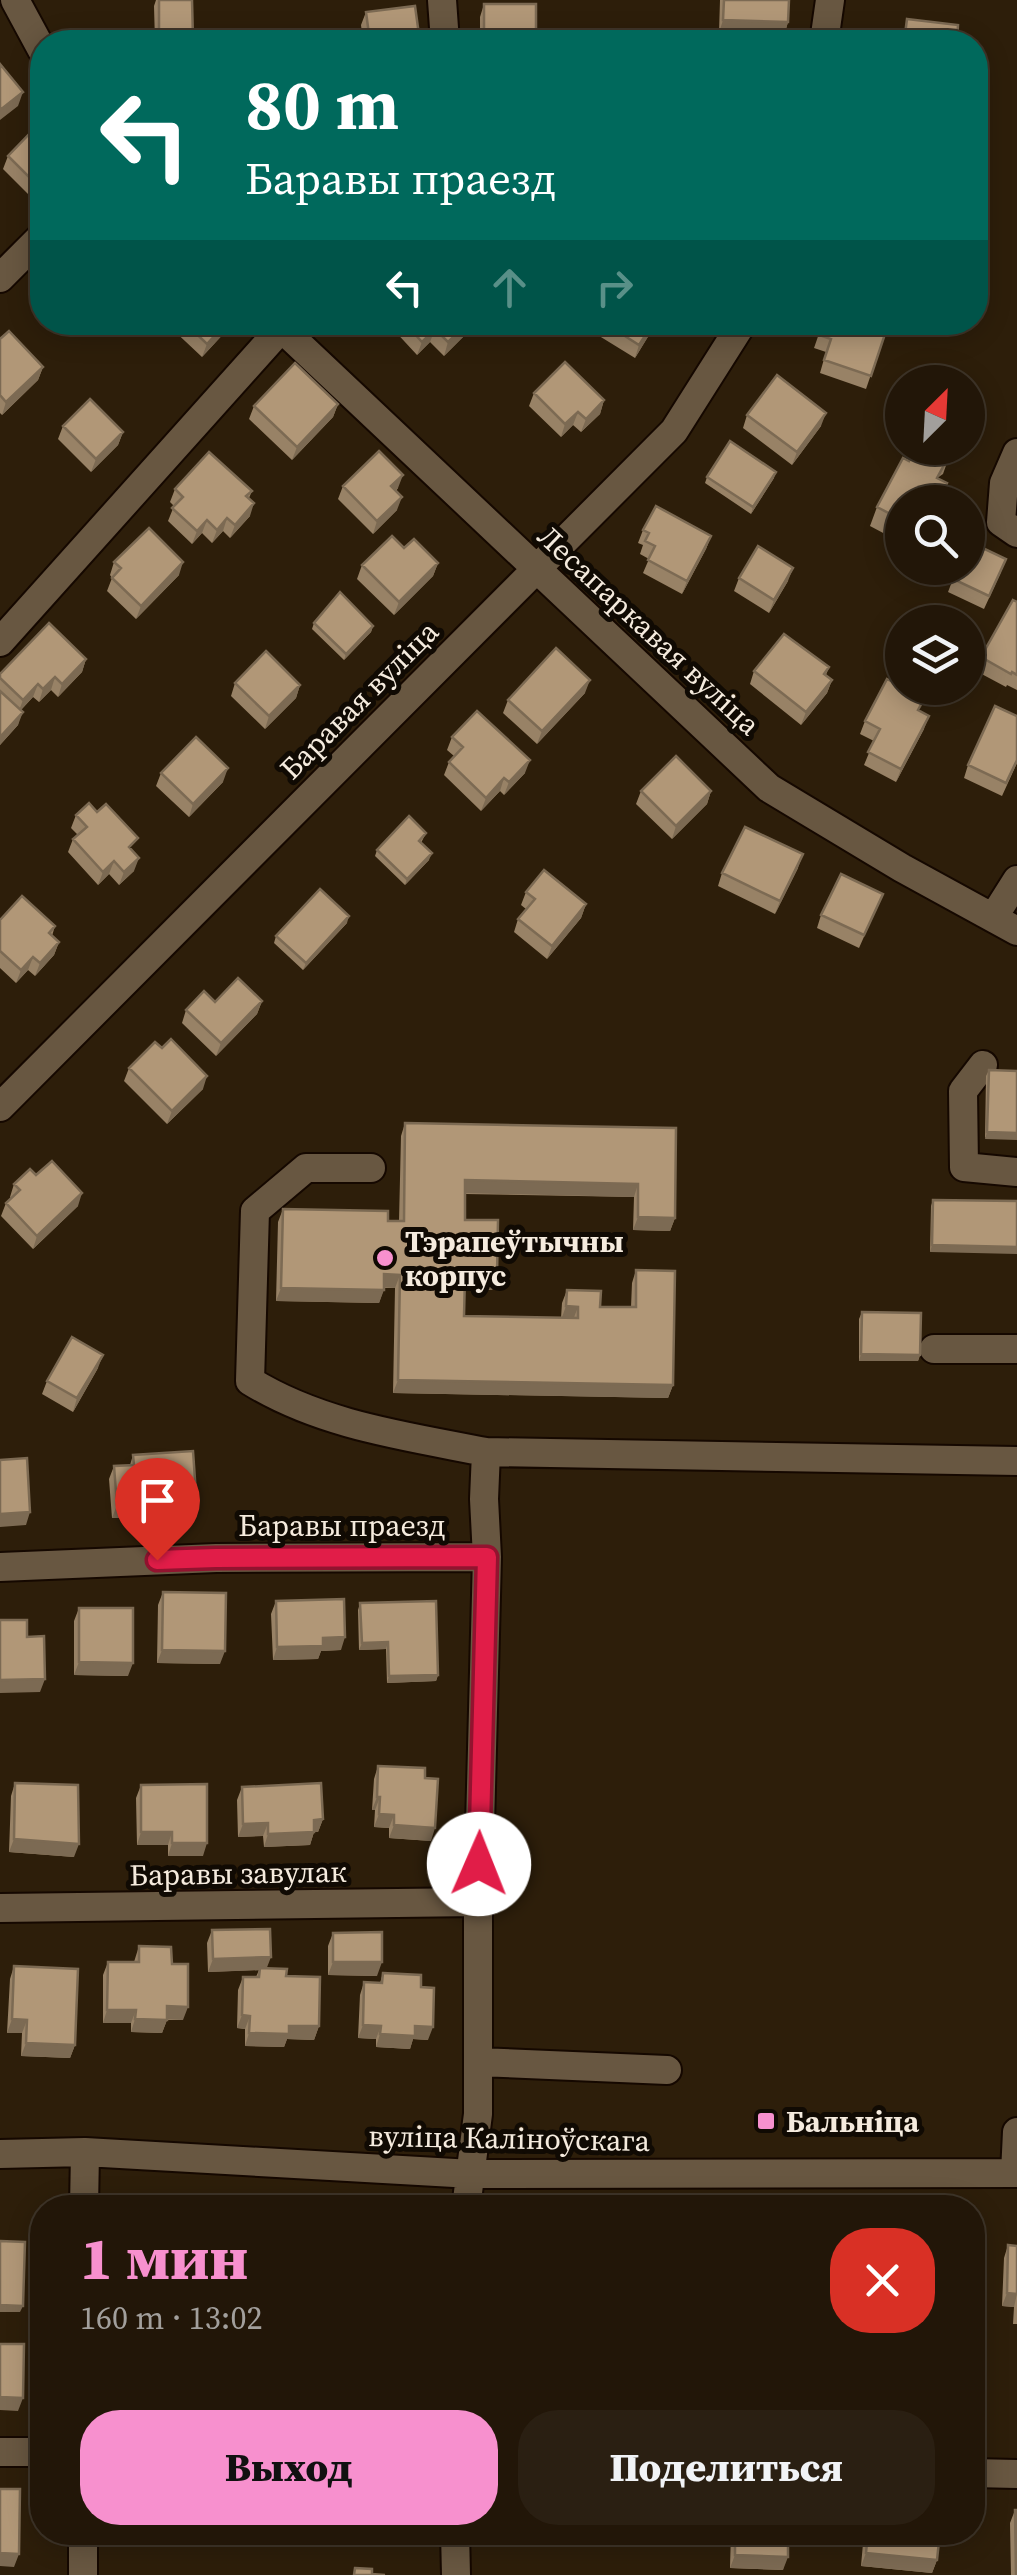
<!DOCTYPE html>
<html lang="ru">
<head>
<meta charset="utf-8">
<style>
  :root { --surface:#221608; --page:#2a1f12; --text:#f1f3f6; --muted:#a29f9c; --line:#3f3529; --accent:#f790ce }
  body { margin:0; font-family:"Source Serif 4",serif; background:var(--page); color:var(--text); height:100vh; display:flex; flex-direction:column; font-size:38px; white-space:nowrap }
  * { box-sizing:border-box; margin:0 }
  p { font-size:32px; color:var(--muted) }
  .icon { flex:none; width:55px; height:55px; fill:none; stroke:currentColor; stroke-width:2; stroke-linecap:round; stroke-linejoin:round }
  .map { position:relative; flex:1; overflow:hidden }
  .details { position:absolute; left:30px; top:2195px; width:955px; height:350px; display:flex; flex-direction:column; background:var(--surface); border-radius:40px; box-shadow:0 5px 25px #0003,0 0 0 2px var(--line) }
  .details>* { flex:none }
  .hud { position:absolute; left:30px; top:30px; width:958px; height:305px; border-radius:40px; box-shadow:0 5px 25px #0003,0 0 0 2px var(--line); background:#00695c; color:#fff; overflow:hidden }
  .needle { width:65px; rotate:24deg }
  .buttons { position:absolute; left:885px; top:365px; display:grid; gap:20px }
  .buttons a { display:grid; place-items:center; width:100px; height:100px; border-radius:50%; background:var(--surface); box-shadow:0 5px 25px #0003,0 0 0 2px var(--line); font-size:50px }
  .pin { position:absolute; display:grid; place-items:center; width:85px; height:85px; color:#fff; margin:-102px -42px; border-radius:50% 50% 50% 0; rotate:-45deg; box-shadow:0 0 10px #0007 }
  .pin .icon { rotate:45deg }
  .me { position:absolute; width:110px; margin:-55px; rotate:1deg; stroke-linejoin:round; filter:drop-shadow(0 0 8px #0008) }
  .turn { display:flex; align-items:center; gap:35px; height:210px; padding:0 50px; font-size:45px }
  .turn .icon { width:130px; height:130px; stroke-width:2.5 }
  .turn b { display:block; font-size:70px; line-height:85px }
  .lanes { display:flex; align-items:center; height:95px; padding:0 50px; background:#0003; justify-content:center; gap:50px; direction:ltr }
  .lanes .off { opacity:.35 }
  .round { display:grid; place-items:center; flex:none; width:105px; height:105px; border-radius:40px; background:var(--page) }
  .overview { display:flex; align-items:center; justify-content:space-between; height:170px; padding:0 50px }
  h1 { font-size:60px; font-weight:800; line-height:75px; color:var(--accent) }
  .button { display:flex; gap:20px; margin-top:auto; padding:20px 50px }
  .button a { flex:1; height:115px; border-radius:40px; background:var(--accent); color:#111; font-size:40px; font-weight:800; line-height:115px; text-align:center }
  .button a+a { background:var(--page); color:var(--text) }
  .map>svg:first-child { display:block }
</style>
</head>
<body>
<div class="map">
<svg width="1017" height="2575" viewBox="0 0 1017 2575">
  <rect width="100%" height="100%" fill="#2d1e0a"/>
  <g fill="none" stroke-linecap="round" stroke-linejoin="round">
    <defs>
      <path id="minor" d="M15,0L42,50
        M442,0L445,42
        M824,42L830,0
        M0,278L42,236
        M275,322L769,788L902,868L1017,931
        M1017,453L1004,483L1001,522L1017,533
        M0,642L287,322
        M993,918L1017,880
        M983,1065L963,1091L964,1167L1017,1172
        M0,1107L674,431L743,322
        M371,1168H306L255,1211L250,1381C321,1425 405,1436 486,1452
        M934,1349H1017
        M0,1567L216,1558L487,1557
        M0,1908L478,1902
        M478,2062L667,2070
        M0,2154L85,2152L472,2174L1017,2173
        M1015,2173L1017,2132
        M84,2208L85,2152
        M466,2208L478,2114V1902L487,1557L484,1499L486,1452L1017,1461
        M0,2452H42
        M972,2473L1017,2474
        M455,2532L456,2575
        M83,2575V2532"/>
    </defs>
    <use href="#minor" stroke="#150800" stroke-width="32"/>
    <use href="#minor" stroke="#685741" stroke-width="28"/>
  </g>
  <path fill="#988266" d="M156,0H192L191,42H155L154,6Z
    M720,0H789L788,22L784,36L719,33Z
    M484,4L536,42H480V17Z
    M366,12L420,42H363L361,25Z
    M42,133V206L41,207L3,169L8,156Z
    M170,322H230L227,330L202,357L169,326Z
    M394,322H470L465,335L444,356L430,342L417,355L392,328Z
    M600,322H657L635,358L596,334Z
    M823,322H889L866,389L820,373L826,352L814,348Z
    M0,339L43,367L38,380L2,415L0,413Z
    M534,393L604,400L600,414L581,432L573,425L561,437L529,406Z
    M338,404L333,417L292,460L249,419L254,406Z
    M747,415L821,426L792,465L743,428Z
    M63,426L123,432L118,445L91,472L58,439Z
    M950,454L943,474L902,502V543L870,526L877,507L909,461Z
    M707,477L774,478L751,514L705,483Z
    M343,486L398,488L396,491L397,510L373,534L338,499Z
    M175,489L252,491L249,498L250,516L230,538L223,531L212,543L202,533L192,544L168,521L174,506L170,502Z
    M643,530L711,536L706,549L682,594L643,573L649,559L640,554L643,545L638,543Z
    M404,548L438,563L433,576L394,615L357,579L362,565Z
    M114,562L179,575L136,619L107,591L112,578L110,575Z
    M1001,572L984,609L948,592L953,579Z
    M739,578L788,581L769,613L734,591Z
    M1017,602V690L1007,685L1006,687L976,671L981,657Z
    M314,623L373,626L371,632L344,660L312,629Z
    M86,659L82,672L58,697L51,690L39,702L33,697L21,710L18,725L0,745V674Z
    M829,667L826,675L832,680L827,693L801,725L750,684L754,671Z
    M235,683L300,685L296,698L265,729L231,696Z
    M585,693L537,744L503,713L508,700Z
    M920,711L924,729L896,782L864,765L874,741L860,734L865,721Z
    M1017,716V763L1002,796L964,778L968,765Z
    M452,737L525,773L504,795L500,791L481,811L444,775L449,762L454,756L447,750Z
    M161,773L223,782L189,817L156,786Z
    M641,791H711L707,804L672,839L636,804Z
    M76,815L133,852L134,871L119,885L109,874L98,885L68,852L73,839L78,835L71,828Z
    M426,833L421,843L429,860L405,885L375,856L377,850Z
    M798,868L775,914L718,886L722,873Z
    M526,892L586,904L581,918L547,959L514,932L518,919L526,909L521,905Z
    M883,894L859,948L817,928L821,915Z
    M0,920L55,926L52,936L59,942L54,955L35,976L28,970L16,983L0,968Z
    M347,923L303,970L274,943L276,936Z
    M262,1001L257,1014L216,1056L182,1023L186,1010L215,1002Z
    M162,1048L203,1089L167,1124L124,1081L129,1068Z
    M989,1070L1017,1071L985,1139L986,1076Z
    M405,1123L676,1128L675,1218L670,1231L633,1230L634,1197L465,1194V1220L497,1277L492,1290L464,1289V1316L561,1318L562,1303L567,1290L600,1307H631L632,1283L636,1270L673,1385L668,1398L393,1393L395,1288H384L379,1303L276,1301L278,1222L283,1209L399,1221L401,1136Z
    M36,1175L78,1206L33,1249L1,1216L6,1203L11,1199L10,1197L14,1184Z
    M933,1200L1017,1201L930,1252L931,1206Z
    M862,1312L920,1355L918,1361H859V1319Z
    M98,1368L73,1412L42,1394L47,1381Z
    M133,1455L196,1494L191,1507L174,1509L169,1521L131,1522V1517L112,1518L109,1479L114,1466L130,1465Z
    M163,1592L220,1664L157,1663L158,1605Z
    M276,1601L341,1650L321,1651L318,1659L273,1660L271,1614Z
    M360,1603L438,1675L436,1681L387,1683L386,1649L359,1650L358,1610Z
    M79,1608L128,1676L74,1675V1621Z
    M378,1766L425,1778L431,1841L389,1838V1828L374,1827L375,1810H372L374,1779Z
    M15,1783L74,1857L9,1852L11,1796Z
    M141,1785L203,1856H168V1845H137L136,1798Z
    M242,1787L323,1819L318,1832H314L310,1845L264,1847L263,1836L238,1837L237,1800Z
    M212,1930L267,1968L286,1976L319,2026L314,2040L287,2039L284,2047L245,2046V2029L237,2028L238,1990L243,1977H256L259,1970L208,1972L207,1943Z
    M333,1933L377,1976L328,1975V1946Z
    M139,1946L172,1964L183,2020H167L162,2033L131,2032V2023H103V1975L108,1962H134Z
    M14,1966L75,2045L70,2058L21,2056L22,2033H7L10,1979Z
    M383,1973L421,1987L428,2040L413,2039L410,2049L376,2047V2039L358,2038L360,1995L364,1982L380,1983Z
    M1008,2245L1017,2246V2324H1013L1014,2307L1002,2306L1004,2258Z
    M1015,2510L1017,2575H1011L1010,2523Z
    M731,2532H788L783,2570L730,2568Z
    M864,2532H940L937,2560L932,2573L861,2566Z"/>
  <path fill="#7c6a53" d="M723,20L788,22L784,36L719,33Z
    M159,39H193L191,42H158Z
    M23,92L18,106L0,120V110Z
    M227,322H230L227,330L202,357L207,344Z
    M470,322L465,335L444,356L448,342Z
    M654,322H657L635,358L639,345Z
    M435,329L430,342L417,355L422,342Z
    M43,367L38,380L2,415L6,402Z
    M604,400L600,414L581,432L586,419Z
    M338,404L333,417L292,460L297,447Z
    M578,412L573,425L561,437L565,424Z
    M826,413L821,426L792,465L797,452Z
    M123,432L118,445L91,472L96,459Z
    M776,472L774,478L751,514L753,507Z
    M403,475L398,488L387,499L391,486Z
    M402,497L397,510L373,534L377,521Z
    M254,503L250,516L230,538L235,525Z
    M227,518L223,531L212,543L217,530Z
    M207,520L202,533L192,544L197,531Z
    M711,536L706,549L682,594L687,581Z
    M183,562L179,575L136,619L141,606Z
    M438,563L433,576L394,615L399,602Z
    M793,568L788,581L769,613L774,600Z
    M373,626L371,632L344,660L346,654Z
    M86,659L82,672L58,697L62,684Z
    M55,677L51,690L39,702L43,689Z
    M590,680L585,693L537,744L542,731Z
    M832,680L827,693L801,725L806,712Z
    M38,684L33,697L18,713L23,700Z
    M300,685L296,698L265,729L269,716Z
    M23,712L18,725L0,745V737Z
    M929,716L924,729L896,782L901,769Z
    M530,760L525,773L504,795L509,782Z
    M228,768L223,782L189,817L193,804Z
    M504,778L500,791L481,811L486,798Z
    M711,791L707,804L672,839L676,826Z
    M432,853L429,860L405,885L407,879Z
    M803,854L798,868L775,914L780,901Z
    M139,858L134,871L119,885L124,872Z
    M114,861L109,874L98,885L103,872Z
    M586,904L581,918L547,959L552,946Z
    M349,916L347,923L303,970L306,963Z
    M59,942L54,955L35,976L40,963Z
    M33,957L28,970L16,983L21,970Z
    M262,1001L257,1014L216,1056L221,1043Z
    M207,1076L203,1089L167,1124L172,1111Z
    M987,1132L1017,1133V1140L985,1139Z
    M465,1180L638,1184L634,1197L461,1193Z
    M82,1193L78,1206L33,1249L37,1236Z
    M638,1217L675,1218L670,1231L633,1230Z
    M932,1245L1017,1247V1254L930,1252Z
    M384,1274L400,1275L395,1288L379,1287Z
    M465,1276L497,1277L492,1290L460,1289Z
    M281,1288L384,1290L379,1303L276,1301Z
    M566,1306L578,1307L573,1320H561Z
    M861,1354L920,1355L918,1361H859Z
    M103,1355L98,1368L73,1412L77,1398Z
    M398,1380L673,1385L668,1398L393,1393Z
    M196,1494L191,1507L174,1509L169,1521L131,1522L136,1509L173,1496Z
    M136,1504L131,1517L112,1518L117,1505Z
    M30,1512L26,1525L0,1527V1514Z
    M345,1637L341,1650L321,1651L318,1659L273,1660L277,1647L323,1638Z
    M388,1642L386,1649L359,1650L362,1643Z
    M162,1650L225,1651L220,1664L157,1663Z
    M79,1662L133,1663L128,1676L74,1675Z
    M438,1675L436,1681L387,1683L389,1676Z
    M45,1679L40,1692L0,1693V1680Z
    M377,1797H380L375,1810H372Z
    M379,1814L394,1815L389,1828L374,1827Z
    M323,1819L318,1832H314L310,1845L264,1847L268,1834L314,1820Z
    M268,1823L263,1836L238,1837L243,1824Z
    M394,1825L435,1828L431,1841L389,1838Z
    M141,1832H172L168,1845H137Z
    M14,1839L79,1844L74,1857L9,1852Z
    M172,1843H207L203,1856H168Z
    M271,1957L266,1970L208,1972L213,1959Z
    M333,1962H382L377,1976L328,1975Z
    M167,2006L188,2007L183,2020L162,2019Z
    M107,2010H136L131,2023H103Z
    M242,2015L250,2016L245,2029L237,2028Z
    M12,2019L27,2020L22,2033H7Z
    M135,2019L167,2020L162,2033L131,2032Z
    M363,2025L381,2026L376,2039L358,2038Z
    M289,2026H319L314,2040L287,2039L284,2047L245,2046L249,2033Z
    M415,2026L433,2027L428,2040L413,2039L410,2049L376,2047L380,2034Z
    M26,2043L75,2045L70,2058L21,2056Z
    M1007,2293L1017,2294L1014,2307L1002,2306Z
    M0,2305L23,2306L20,2312H0Z
    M0,2397L23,2398L18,2411L0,2410Z
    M359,2532H405L403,2538L358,2537Z
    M535,2539L578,2541L576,2547L532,2545Z
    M0,2553L19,2554L14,2567L0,2566Z
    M866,2553L937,2560L932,2573L861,2566Z
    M735,2555L788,2557L783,2570L730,2568Z"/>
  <path fill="#b19777" stroke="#7c6a53" stroke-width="2.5" d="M159,0H192L193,39H159Z
    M724,0H789L788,22L723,20Z
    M484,4H536V42H484Z
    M415,6L420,42H370L366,12Z
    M907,19L958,25L957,42H904Z
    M0,64L23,92L0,110Z
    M36,127L42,133V190L8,156Z
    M184,322H227L207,344Z
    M404,322H469L448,342L435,329L422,342Z
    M603,322H654L639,345Z
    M823,322H889L871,376L824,360L831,339L819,335Z
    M9,331L43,367L6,402L0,395V339Z
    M565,362L604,400L586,419L578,412L565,424L534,393Z
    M295,363L338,404L297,447L254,406Z
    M777,375L826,413L797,452L747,415Z
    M90,399L123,432L96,459L63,426Z
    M730,441L776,472L753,507L707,477Z
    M916,448H937L950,454L937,478L947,483L937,502H902V520L877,507L903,458L909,461Z
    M379,451L403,475L391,486L402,497L377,521L343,486Z
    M209,452L252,491L246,496L254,503L235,525L227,518L217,530L207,520L197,531L172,508L183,497L175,489Z
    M656,506L711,536L687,581L648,560L655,546L645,541L649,533L643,530Z
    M149,528L183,562L141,606L112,578L121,568L114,562Z
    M392,536L404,548L414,539L438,563L399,602L362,565Z
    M970,542L1006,559L989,596L953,579L958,568H968V546Z
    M758,546L793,568L774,600L739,578Z
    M340,592L373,626L346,654L314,623Z
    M1013,600L1017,602V675L1012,672L1011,674L981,657Z
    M49,623L86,659L62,684L55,677L43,689L38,684L23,700L0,678V674Z
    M784,634L829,667L824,674L832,680L806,712L754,671Z
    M556,648L590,680L542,731L508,700Z
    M266,651L300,685L269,716L235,683Z
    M887,679L924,699L918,710L929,716L901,769L868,752L880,729L865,721Z
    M0,691L23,712L0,737Z
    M995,706L1017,716V760L1006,783L968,765Z
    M477,711L530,760L509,782L504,778L486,798L449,762L463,747L452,737Z
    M196,737L228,768L193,804L161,773Z
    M676,756L711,791L676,826L641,791Z
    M89,803L97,812L106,804L138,838L129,847L139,858L124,872L114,861L103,872L73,839L87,827L76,815Z
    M409,816L426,833L419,841L432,853L407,879L377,850Z
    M745,827L803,854L780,901L722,873Z
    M544,870L586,904L552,946L518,919L535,899L526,892Z
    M841,874L883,894L864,935L821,915Z
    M320,889L349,916L306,963L276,936Z
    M22,896L55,926L49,933L59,942L40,963L33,957L21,970L0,951V920Z
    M238,978L262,1001L221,1043L186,1010L204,991L215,1002Z
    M171,1039L207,1076L172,1111L129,1068L155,1042L162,1048Z
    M989,1070L1017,1071V1133L987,1132Z
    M405,1123L676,1128L675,1218L638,1217V1184L465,1180V1220H498L497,1277L465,1276L464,1316L578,1318V1307L566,1306L567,1290L601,1291L600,1307H636V1270L675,1271L673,1385L398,1380L400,1275L384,1274V1290L281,1288L283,1209L388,1211V1221H404Z
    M52,1161L82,1193L37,1236L6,1203L20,1190L14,1184L30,1169L36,1175Z
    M933,1200L1017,1201V1247L932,1245Z
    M862,1312L921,1313L920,1355L861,1354Z
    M72,1337L103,1355L77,1398L47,1381Z
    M193,1451L196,1494L173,1496L174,1508L136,1509V1504L117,1505L114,1466L134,1465L133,1455Z
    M27,1458L30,1512L0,1514V1460Z
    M163,1592L226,1593L225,1651L162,1650Z
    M344,1599L345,1637L323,1638V1646L277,1647L276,1601Z
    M436,1601L438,1675L389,1676L388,1642L362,1643L360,1603Z
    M79,1608H133V1663L79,1662Z
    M0,1620H27V1637L44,1636L45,1679L0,1680Z
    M378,1766L425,1768V1778L438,1779L435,1828L394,1825V1815L379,1814L380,1797H377Z
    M15,1783L78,1785L79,1844L14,1839Z
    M321,1783L323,1819L314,1820V1832L268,1834V1823L243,1824L242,1787Z
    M207,1784V1843H172V1832H141V1785Z
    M270,1929L271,1957L213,1959L212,1930Z
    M382,1932V1962H333V1933Z
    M139,1946L171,1947L172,1964H188V2007L167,2006V2020L135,2019L136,2010H107L108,1962H139Z
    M14,1966L78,1969L75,2045L26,2043L27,2020L12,2019Z
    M260,1968L287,1969L286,1976L320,1977L319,2026H289V2034L249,2033L250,2016L242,2015L243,1977H259Z
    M383,1973L421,1975V1987L434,1988L433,2027L415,2026V2036L380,2034L381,2026L363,2025L364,1982L382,1983Z
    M0,2241L25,2242L23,2306L0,2305Z
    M1008,2245L1017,2246V2294L1007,2293Z
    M0,2344H24L23,2398L0,2397Z
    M0,2489H20L19,2554L0,2553Z
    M1015,2510H1017V2574H1016Z
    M535,2532H579L578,2541L535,2539Z
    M735,2532H788V2557L735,2555Z
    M868,2532H940L937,2560L866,2553Z
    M355,2568L372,2569V2574L385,2575H354Z"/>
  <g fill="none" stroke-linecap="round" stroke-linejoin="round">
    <defs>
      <path id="route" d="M157,1560L216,1558L487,1557L479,1864"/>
    </defs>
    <use href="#route" stroke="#92132f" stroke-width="25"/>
    <use href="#route" stroke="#e11d48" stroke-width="18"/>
  </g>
  <g fill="#f790ce" stroke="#100a03" stroke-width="4">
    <circle cx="385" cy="1258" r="10"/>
    <rect x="756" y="2111" width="20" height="20" rx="5"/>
  </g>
  <g text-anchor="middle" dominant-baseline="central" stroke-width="10" stroke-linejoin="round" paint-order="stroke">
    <g font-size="30" fill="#f5ebde" stroke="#100a03">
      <text transform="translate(649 630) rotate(43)">Лесапаркавая вуліца</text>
      <text transform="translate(359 700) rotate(-45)">Баравая вуліца</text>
      <text x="342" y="1525">Баравы праезд</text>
      <text transform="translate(238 1873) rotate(-1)">Баравы завулак</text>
      <text transform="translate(509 2138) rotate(1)">вуліца Каліноўскага</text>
    </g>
    <g font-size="30" font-weight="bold" fill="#f5ebde" stroke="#100a03" text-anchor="start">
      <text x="405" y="1241">Тэрапеўтычны<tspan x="405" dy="34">корпус</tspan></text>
      <text x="786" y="2121">Бальніца</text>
    </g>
  </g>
</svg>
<div class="buttons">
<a><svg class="needle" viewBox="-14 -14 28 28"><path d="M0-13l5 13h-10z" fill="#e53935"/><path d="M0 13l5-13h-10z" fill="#a29f9c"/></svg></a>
<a><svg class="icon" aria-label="search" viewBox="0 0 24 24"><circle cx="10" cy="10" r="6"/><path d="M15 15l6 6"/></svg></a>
<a><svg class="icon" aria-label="layers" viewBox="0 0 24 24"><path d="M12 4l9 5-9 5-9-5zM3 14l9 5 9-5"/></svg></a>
</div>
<div class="pin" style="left:157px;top:1560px;background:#d93025"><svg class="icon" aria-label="arrive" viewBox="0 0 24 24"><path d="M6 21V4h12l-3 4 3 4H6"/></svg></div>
<svg class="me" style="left:479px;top:1864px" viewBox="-20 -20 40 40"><circle r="19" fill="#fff"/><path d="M0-13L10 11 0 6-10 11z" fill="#e11d48"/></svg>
<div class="hud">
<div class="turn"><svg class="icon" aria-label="left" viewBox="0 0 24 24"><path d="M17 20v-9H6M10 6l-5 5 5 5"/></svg><div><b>80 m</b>Баравы праезд</div></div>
<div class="lanes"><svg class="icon" aria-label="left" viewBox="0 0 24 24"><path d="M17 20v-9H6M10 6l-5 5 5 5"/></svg><svg class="icon off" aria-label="ahead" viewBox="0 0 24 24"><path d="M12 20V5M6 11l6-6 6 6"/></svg><svg class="icon off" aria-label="right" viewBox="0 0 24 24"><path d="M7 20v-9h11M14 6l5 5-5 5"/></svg></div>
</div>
<section class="details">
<div class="overview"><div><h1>1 мин</h1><p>160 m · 13:02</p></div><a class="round" style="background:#d93025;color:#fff"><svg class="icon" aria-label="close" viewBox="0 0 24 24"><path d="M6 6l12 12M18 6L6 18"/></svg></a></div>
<div class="button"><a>Выход</a><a>Поделиться</a></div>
</section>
</div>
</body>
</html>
